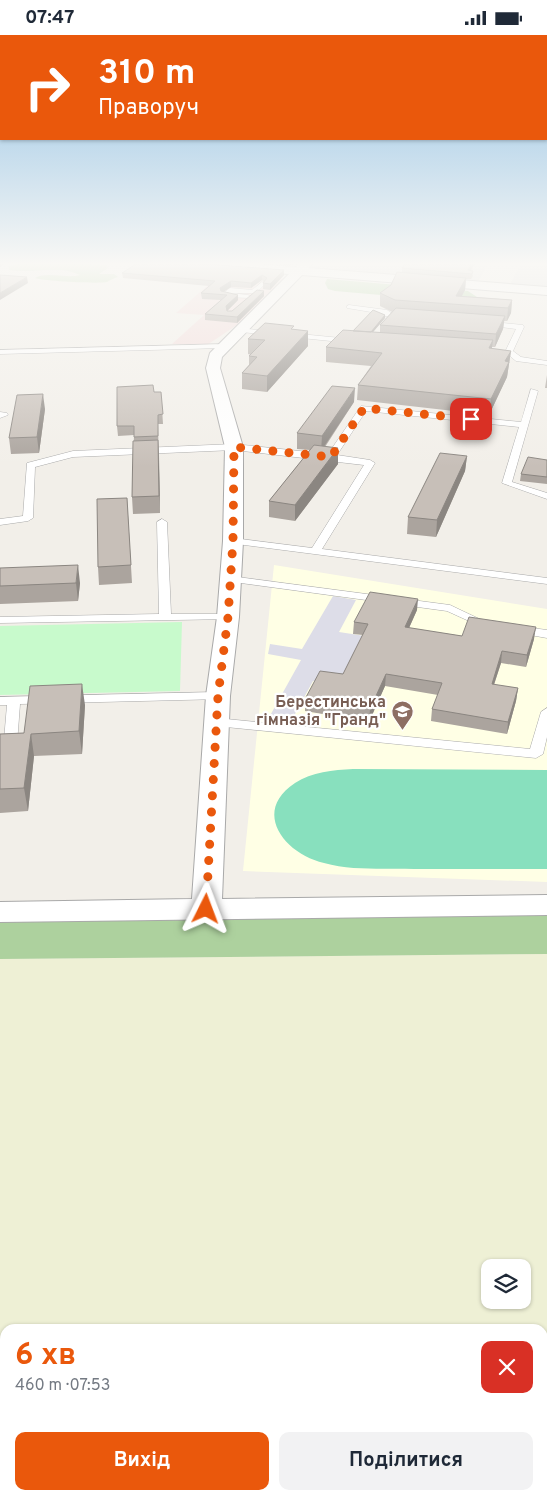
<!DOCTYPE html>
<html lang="uk">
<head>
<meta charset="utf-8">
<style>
  :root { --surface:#fff; --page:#f2f2f3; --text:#1f2937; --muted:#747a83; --accent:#ea580c }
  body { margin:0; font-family:Overpass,sans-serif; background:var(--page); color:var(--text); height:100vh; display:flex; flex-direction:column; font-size:19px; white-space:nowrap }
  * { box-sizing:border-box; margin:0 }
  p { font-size:16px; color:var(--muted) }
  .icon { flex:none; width:28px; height:28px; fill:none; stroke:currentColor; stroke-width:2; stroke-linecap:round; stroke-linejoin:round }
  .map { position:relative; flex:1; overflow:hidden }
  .panel { position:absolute; left:0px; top:1289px; width:548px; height:176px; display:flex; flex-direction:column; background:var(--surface); border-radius:15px 15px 0 0; box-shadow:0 1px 4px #0004 }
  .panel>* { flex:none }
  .banner { position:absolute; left:0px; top:0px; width:548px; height:105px; box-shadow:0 1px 4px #0004; background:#ea580c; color:#fff; overflow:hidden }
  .tools { position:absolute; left:481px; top:1224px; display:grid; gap:10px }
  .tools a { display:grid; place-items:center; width:50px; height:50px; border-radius:10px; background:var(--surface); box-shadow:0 1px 4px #0004; font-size:25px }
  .pin { position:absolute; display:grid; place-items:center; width:42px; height:42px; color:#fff; margin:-21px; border-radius:10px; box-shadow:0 2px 8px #0006 }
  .me { position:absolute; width:55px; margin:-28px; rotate:3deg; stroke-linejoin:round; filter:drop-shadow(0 0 4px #0008) }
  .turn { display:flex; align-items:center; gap:18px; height:105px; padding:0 15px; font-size:22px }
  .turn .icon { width:65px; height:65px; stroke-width:2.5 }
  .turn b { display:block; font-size:35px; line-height:42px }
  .round { display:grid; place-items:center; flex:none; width:52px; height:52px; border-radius:10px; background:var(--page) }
  .overview { display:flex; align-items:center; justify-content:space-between; height:85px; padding:0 15px }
  h1 { font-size:30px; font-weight:700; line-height:38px; color:var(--accent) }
  .cta { display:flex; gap:10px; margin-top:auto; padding:10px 15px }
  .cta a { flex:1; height:58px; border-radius:10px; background:var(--accent); color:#fff; font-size:20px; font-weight:700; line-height:58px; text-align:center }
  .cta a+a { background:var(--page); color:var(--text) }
  .status { display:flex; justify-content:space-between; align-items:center; height:35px; padding:0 25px; background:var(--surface); direction:ltr }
  .status svg { height:14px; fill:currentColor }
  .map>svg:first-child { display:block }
</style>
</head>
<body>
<div class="status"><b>07:47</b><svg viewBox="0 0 49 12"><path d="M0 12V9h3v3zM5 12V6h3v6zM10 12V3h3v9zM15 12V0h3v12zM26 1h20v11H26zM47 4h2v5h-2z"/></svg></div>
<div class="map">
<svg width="547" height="1464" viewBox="0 0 547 1464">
  <rect width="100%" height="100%" fill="#f2efe9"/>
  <path fill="#e0dfdf" d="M221,227H461L488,229L477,248Z
    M522,227H547V254L509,251Z"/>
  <path fill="#f2dad9" d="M221,239L285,244L243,286L207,310L172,309L204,280L176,278Z"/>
  <path fill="#ffffe5" d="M274,530L547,574V847L243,836Z"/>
  <path fill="#eef0d5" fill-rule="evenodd" d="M547,919V1464H0V924ZM490,1232H522V1265H490ZM5,1294H542V1460H5Z"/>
  <path fill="#add19e" d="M28,227L107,230L108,233L99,239H114L118,242C114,243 110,245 107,247C98,249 42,246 35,243C47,236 67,244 80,240C58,229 32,239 9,235V231Z
    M327,244L468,256L477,262L478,272L438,265L335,256L328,254L325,248Z
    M547,870V919L0,924V877Z"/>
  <path fill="#c8facc" d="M182,587L180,656L0,660V591Z"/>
  <path fill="#88e0be" d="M353,734L547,735V834C503,834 459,834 414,834C384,833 353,836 324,828C285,819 251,777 295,748C312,737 333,735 353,734Z"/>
  <path fill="#dddde8" d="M333,561L356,565L339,597L365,601L341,650L313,646L289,690L267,686L301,625L268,619L270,609L302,614Z"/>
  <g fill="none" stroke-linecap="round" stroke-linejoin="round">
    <defs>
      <path id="service" d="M262,247L265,249L256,258H230L248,260L250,261V263L224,262L221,260L230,253L252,255Z
        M349,270L387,275L391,278L411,283L407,285L385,281L383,279L347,273V271Z
        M483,286L523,290L524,292L513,316L521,322L547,326V330L516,326L505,317L516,294L486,290H483Z
        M238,293L351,304L355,306L351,308L241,297H238Z
        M227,309L228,311L224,313L0,319V315Z
        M531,354L538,356L512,447L547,458V464L502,448L519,392L366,376L337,420L370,425L375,428L322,514L547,543V549L229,508L228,506L233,503L312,513L364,430L234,415L73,422L35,432L33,483L28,486L0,490V484L23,481L27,428L73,416L234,409L328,419L361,371L521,387Z
        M0,377L7,378L8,380L0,383Z
        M162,484L167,487L171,579H228L234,582L232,584L0,588V582L159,579L157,487Z
        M230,541L450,570L492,590L486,593L482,592L447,576L226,546L225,544L226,542Z
        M517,591L547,595V603L513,597L511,595Z
        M218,657L222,658L224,661L222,664L20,669L17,709L10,713H0V705H4L7,670H0V662Z
        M547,673V702L543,719L536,723L216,691L209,687L216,683L530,714L541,677Z"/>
      <path id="minor" d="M176,227H227L296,232L301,227H314L308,233L547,252V260L302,240L222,322L220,333L243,412V506L239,582L230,661L222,864L547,860V880L0,887V867L192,864L206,661L217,582L223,506L225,412L206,333L210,318L289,239L182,231Z"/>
    </defs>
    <use href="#service" stroke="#a9a9a9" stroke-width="1"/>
    <use href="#minor" stroke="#a9a9a9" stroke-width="2"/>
    <use href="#service" fill="#fff" fill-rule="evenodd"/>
    <use href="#minor" fill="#fff" fill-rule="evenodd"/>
  </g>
  <path fill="#aba49e" d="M252,227H295L292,230Z
    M387,227H476L471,236L473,241L471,244H466L465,255L462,261L512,265L511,278L507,286H504L503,294L495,312H492V314L511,316L507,342L489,380L357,365L358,350L371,331L326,327V312L353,296L385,283L373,297H380V290L392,277L380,271V258L391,250L402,238V233L405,228Z
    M182,228L284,240L270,255L263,254V248L264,247L262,245L251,253L231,252L223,257L238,265L227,276H232L264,256V261L237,288L205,285V279L221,265L202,264L201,258L209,251L123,243L122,238Z
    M294,294L308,311L267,357L242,354V338L249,330V321L251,320L248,319V304Z
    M547,340V353H545Z
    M154,357H161L163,389H158L160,478L133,479L132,462L134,400L118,401L117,391Z
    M354,367L325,412L338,413V429L295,486L269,482V466L310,415L297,414V398Z
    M45,374L39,418L11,419L9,403Z
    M467,421L465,436L436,502L407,499L408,482Z
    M547,425V449L520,446L521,439Z
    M127,463L132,548L99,550L98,532Z
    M0,533L80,548L78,566L0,569Z
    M417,575L409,593L462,601L534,604L526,632L501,628L494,650L518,653L516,666L507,699L431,686L432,674L438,660L385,651L369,687L305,676V664L343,639L363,600L353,599L354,587Z
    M85,670L82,719L34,721L28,776L0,778V699L24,698Z"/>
  <path fill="#8b8681" d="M0,227H9L0,232Z
    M473,227H476L469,238L468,235Z
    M284,235V240L270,255V249Z
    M262,240V245L251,253V248Z
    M27,242L28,248L0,265V258Z
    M466,243L465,255L457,270L456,261Z
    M231,246V252L220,259V253Z
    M264,256V261L237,288V282Z
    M238,260V265L226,277V271Z
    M512,265L511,278L507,286L508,273Z
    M385,280V283L367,304V301Z
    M505,281L503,294L495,312L496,299Z
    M308,296V311L267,357V341Z
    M493,305L491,320L489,313Z
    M511,316L507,342L489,380L491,364L505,326Z
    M355,353L354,367L321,416L322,401Z
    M43,359L45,374L39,418L37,402Z
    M158,405L159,420L160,478L159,461Z
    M338,413V429L295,486V470Z
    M467,421L465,436L436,502L437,485Z
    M78,530L80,548L78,566L76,548Z
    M418,564L417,575L404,604L405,592Z
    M536,592L534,604L526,632L527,620Z
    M502,616L501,628L490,661L492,649Z
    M386,639L385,651L369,687L370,674Z
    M82,649L85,670L82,719L79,696Z
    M518,653L516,666L507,699L508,687Z
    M31,699L34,721L28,776L24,753Z"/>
  <path fill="#c7bfb8" stroke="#8b8681" d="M139,227H181L284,235L270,249L263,248L267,243L262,240L251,248L231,246L220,253L221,256L238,260L226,271L227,276H232L257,255L264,256L237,282L205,279L227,260L201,258L215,246L122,238Z
    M406,227H473L468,235L473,236L472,239L402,233Z
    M397,237L466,243L456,261L512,265L508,273L395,265L380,258L391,250Z
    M0,240L27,242L0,258Z
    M396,273L505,281L496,299L380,290Z
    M373,275L385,280L371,297L353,296Z
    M265,288L294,291L291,294L308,296L267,341L242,338L257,322L249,321L265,305L248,304Z
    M343,295L493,305L489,313L511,316L505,326L509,327L491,364L358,350L382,318L326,312Z
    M153,350L154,357H161L163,379L158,380V401L134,402V391H117V352Z
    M332,351L355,353L322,401L297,398Z
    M43,359L37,402L9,403L17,360Z
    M158,405L159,461L132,462L133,406Z
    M314,410L338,413L295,470L269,466Z
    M440,418L467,421L437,485L408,482Z
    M528,422L547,425V442L521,439Z
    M127,463L131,530L98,532L97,464Z
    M78,530L76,548L0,551V533Z
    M370,557L418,564L405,592L462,601L469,582L536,592L527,620L502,616L492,649L518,653L508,687L432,674L442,648L386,639L370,674L305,664L320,636L343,639L368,589L354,587Z
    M82,649L79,696L31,699L24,753L0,754V699L24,698L30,651Z"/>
  <linearGradient id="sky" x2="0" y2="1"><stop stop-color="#8fc0e4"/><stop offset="0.53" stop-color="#f9f8f5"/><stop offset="1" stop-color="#f9f8f5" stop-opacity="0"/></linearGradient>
  <rect width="547" height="432" fill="url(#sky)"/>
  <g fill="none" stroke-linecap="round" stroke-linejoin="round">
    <path stroke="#ea580c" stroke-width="9" stroke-dasharray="0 16.2" d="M206,874L218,661L228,582L233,506L234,412L331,422L364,373L471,384"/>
  </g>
  <defs>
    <symbol id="school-pin" viewBox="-11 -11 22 30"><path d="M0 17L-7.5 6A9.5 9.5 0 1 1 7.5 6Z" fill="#8d6e63" stroke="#fff"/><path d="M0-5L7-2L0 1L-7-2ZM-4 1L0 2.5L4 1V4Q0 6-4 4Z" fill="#fff"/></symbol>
  </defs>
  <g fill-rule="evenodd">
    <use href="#school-pin" x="390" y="664" width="25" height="34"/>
  </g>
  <g text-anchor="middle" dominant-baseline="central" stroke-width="4.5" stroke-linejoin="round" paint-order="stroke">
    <g font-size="16" font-weight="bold" fill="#785e54" stroke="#fff" text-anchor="end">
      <text x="386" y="668">Берестинська<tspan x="386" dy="18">гімназія "Гранд"</tspan></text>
    </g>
  </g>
</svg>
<div class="tools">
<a><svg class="icon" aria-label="layers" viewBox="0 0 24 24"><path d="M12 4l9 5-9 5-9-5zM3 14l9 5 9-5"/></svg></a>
</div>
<div class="pin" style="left:471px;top:384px;background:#d93025"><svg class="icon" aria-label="arrive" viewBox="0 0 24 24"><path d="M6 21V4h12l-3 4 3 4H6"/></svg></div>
<svg class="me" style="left:206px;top:874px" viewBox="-20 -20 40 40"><path d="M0-17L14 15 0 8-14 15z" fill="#ea580c" stroke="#fff" stroke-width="4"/></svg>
<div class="banner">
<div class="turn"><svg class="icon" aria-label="right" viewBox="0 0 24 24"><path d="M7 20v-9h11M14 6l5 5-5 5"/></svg><div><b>310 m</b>Праворуч</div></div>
</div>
<section class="panel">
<div class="overview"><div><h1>6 хв</h1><p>460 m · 07:53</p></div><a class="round" style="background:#d93025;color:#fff"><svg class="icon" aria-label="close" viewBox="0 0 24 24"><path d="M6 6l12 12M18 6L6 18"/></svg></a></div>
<div class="cta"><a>Вихід</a><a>Поділитися</a></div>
</section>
</div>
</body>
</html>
